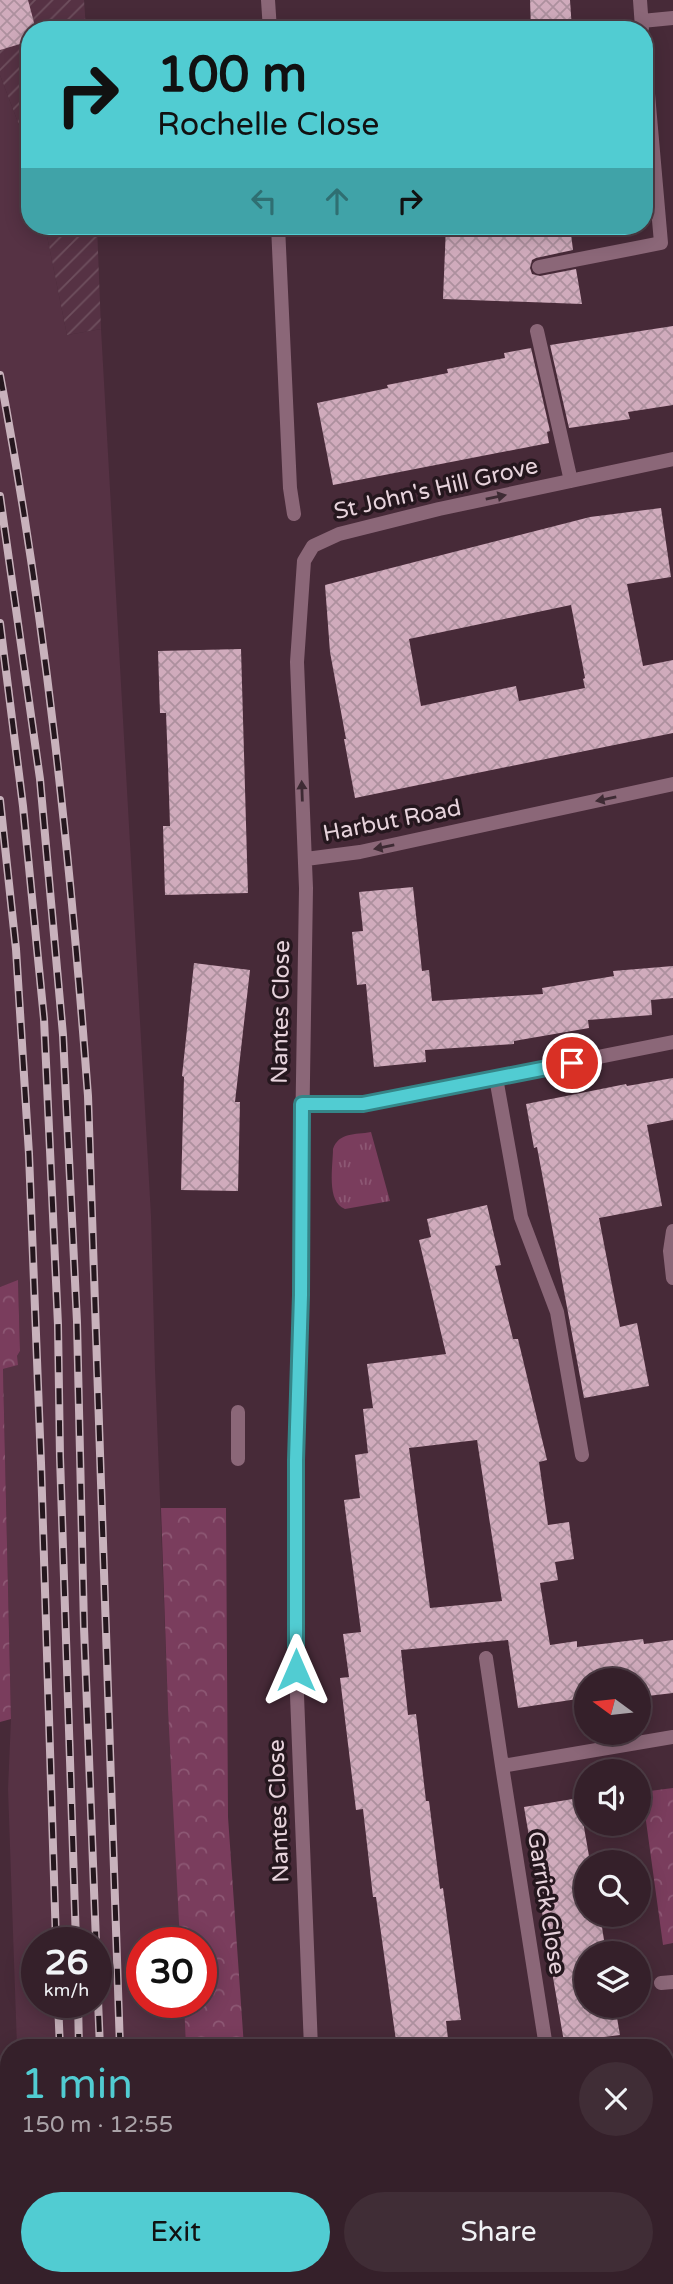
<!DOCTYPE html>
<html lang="en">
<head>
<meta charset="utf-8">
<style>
  :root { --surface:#35202a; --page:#402d36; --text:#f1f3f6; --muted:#aaa3a8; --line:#4f3e47; --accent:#51ccd2 }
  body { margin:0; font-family:"Varela Round",sans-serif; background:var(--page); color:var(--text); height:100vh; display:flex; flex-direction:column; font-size:26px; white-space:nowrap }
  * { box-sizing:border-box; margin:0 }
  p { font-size:23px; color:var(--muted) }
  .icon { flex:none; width:38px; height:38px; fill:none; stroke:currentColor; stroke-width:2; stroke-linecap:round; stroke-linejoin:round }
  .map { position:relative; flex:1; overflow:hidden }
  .side { position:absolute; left:0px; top:2039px; width:674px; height:247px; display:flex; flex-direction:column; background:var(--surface); border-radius:28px 28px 0 0; box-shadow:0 4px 18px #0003,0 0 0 2px var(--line) }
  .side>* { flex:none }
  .banner { position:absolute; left:21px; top:21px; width:632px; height:214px; border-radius:28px; box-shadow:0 4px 18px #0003,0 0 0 2px var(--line); background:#51ccd2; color:#111; overflow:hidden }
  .needle { width:46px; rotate:285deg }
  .tools { position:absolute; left:574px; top:1668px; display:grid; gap:14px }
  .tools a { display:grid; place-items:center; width:77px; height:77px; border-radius:50%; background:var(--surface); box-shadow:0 4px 18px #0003,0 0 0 2px var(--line); font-size:35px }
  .speed { position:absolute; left:21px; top:1927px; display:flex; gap:14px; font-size:35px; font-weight:700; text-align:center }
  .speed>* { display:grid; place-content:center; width:91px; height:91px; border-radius:50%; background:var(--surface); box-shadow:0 4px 18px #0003,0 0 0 2px var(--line); line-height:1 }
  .speed small { font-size:18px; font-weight:400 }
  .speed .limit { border:10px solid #d22; background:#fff; color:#111 }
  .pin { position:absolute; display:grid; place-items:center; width:60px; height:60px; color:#fff; margin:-30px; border:4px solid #fff; border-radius:50%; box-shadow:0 2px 7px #0007 }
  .me { position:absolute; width:77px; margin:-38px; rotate:0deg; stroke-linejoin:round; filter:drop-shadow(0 0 5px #0008) }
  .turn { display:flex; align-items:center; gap:24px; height:147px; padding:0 21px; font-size:32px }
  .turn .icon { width:91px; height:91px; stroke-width:2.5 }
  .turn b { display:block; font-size:49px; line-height:60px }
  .lanes { display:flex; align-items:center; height:66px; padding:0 21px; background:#0003; justify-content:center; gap:35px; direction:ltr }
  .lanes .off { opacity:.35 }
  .round { display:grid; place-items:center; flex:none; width:74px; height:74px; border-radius:37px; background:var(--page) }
  .summary { display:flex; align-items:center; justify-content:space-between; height:119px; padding:0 21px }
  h1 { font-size:42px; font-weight:600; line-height:52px; color:var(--accent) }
  .button { display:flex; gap:14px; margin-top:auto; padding:14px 21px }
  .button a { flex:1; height:80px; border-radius:42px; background:var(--accent); color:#111; font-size:28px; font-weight:600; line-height:80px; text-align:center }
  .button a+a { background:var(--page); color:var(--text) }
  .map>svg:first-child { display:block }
</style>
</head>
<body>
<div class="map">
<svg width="673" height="2284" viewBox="0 0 673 2284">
  <defs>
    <pattern id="industrial-furrows" width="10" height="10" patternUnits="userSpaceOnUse" patternTransform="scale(1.75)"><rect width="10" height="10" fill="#563244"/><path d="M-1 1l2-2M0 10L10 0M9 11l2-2" fill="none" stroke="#6e4f5e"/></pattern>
    <pattern id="grass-tufts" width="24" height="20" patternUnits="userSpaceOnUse" patternTransform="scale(1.75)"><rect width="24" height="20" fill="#7a3d5d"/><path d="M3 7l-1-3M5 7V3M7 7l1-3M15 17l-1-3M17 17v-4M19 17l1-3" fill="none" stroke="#8d5874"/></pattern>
    <pattern id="forest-crowns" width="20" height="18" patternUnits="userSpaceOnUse" patternTransform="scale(1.75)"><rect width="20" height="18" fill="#7a3d5d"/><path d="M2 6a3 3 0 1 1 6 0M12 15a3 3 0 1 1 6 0" fill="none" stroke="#8d5874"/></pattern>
    <pattern id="building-cross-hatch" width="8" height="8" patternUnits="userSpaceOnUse" patternTransform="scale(1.75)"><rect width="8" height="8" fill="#d0abbc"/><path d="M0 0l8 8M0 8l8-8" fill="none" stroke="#ad909e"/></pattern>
  </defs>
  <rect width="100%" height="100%" fill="#472a38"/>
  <path fill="#563244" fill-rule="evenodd" d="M0,75L30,154V226H45L67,335L101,329L151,1216L155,1369L168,1708L218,2047H17L8,1789L11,1719L3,1369L17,1365V1356L20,1351L18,1281L0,1287ZM37,1942H96V2002H37ZM142,1942H201V2002H142Z
    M9,2098V2277H227V2284H0V2101Z"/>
  <path fill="url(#industrial-furrows)" d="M0,0H84L86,30H30V154L0,75Z
    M45,226H97L101,329L67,335Z"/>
  <path fill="url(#grass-tufts)" d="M371,1132L390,1201L345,1209C326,1202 333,1166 333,1149C339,1132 355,1135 371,1132Z"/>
  <path fill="url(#forest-crowns)" d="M18,1280L20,1351L17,1356L18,1365L3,1369L11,1719L0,1722V1287Z
    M161,1508H226L228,1817L244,2047H186L184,2002H201V1942H180L168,1709Z
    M673,1788V1943L663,1945L642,1792Z
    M194,2277H256V2284H194Z"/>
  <path fill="url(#building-cross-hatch)" fill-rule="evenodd" d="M0,0H28L36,30H30V41L0,50Z
    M530,0H570L572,30H531Z
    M446,226H570L573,250L536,258L532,260L530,268L532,274L540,276L576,269L582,304L443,299Z
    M673,326V405L628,412L630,419L569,428L550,345Z
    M531,348L550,431L547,432L549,443L333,485L317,403L388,388L387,385L448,373L447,369L505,358L504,353Z
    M661,508L671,577L627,584L643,666L673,660V733L355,798L344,739H346L330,652L325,585L590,517ZM571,605L585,678L583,679L585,688L519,701L516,686L421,706L409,639Z
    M241,649L248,893L165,895L163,826H170L168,766L166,713H160L158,651Z
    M413,887L422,971L429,970L432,1001L543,994L542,988L614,976L613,971L673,966V998L651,1000L652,1015L588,1020L589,1028L514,1041V1044L425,1050L426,1062L374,1067L366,984L357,985L352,932L363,931L359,892Z
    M194,963L250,970L235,1102H240L238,1191L181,1190L184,1077L182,1076Z
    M673,1078V1120L647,1125L662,1206L599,1218L620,1327L637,1323L649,1386L584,1398L537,1147L534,1148L526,1104L626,1084L627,1086Z
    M487,1205L501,1265L495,1266L513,1339H518L547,1460L539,1462L548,1525L569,1522L574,1559L555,1562L558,1580L540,1583L550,1645L577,1641V1647L643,1639L644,1644L673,1640V1693L639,1697V1680H586V1704L584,1698L518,1708L508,1640L401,1650L408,1715L416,1714L426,1801H429L440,1889L443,1888L461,2020L446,2021L449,2048H397L376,1897H373L363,1809L356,1810L340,1678L349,1677L343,1634L361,1632L344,1500L360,1498L355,1455L368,1453L363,1409L373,1408L367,1364L446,1354L419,1240L431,1237L427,1219ZM477,1440L502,1601L430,1608L409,1448Z
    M579,1798L590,1862H586V1914H600L606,1953H586V2006H615L620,2035L564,2042L524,1807Z"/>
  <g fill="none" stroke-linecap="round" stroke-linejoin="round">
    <path stroke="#8b6778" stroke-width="14" d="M496,1078L521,1217L557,1312L582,1455
      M238,1459V1412"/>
    <path stroke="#8b6778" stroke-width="14" d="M268,0L270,30
      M640,0L642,28
      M642,21L673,18
      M278,226L290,488L294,514
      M539,267L661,243L644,48
      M537,331L571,481
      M306,859L360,852L673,784
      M302,1104H363L673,1042
      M673,1231L670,1251L673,1278
      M486,1658L502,1766L673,1737
      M502,1766L546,2047
      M661,1983L673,1982
      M311,2048L296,1670L297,1460L306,888L297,662L304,561L313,546L339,534L439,509L673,459
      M322,2277V2284"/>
    <defs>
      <path id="rail" d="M0,375C45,614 70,854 88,1096L120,2048
        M0,496L40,779L63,1035L77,1322L84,1627L96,1942
        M0,623L23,806L44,1019L58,1325L60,1457L76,1942
        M0,800L16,949L29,1154L41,1463L56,1942
        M96,1952L100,2048
        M58,2002L60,2048
        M78,2002L79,2048
        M66,2277V2284
        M85,2277V2284
        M108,2277V2284
        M127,2277V2284"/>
    </defs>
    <use href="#rail" stroke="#c8b2bc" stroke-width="8"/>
    <use href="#rail" stroke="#25171e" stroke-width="5" stroke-dasharray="16" stroke-linecap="butt"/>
  </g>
  <defs><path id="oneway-solid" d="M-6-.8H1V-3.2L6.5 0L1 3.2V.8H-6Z" transform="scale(1.75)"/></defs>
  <g fill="#3e2b34">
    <use href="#oneway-solid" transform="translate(496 497) rotate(-12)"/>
    <use href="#oneway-solid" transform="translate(302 791) rotate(-92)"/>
    <use href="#oneway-solid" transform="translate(606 799) rotate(168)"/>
    <use href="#oneway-solid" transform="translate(384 847) rotate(168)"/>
  </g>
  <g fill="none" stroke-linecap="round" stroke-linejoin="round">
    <defs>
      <path id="route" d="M296,1670V1460L301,1295L302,1104H363L572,1063"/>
    </defs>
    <use href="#route" stroke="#358588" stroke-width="18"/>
    <use href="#route" stroke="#51ccd2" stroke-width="12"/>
  </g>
  <g text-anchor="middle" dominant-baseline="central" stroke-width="7" stroke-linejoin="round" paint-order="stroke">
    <g font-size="23" fill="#e7d3dc" stroke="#25171e">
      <text transform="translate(436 489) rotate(-13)">St John's Hill Grove</text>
      <text transform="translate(392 821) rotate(-11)">Harbut Road</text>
      <text transform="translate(281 1012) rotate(-89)">Nantes Close</text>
      <text transform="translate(279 1811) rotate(-92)">Nantes Close</text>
      <text transform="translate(546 1903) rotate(81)">Garrick Close</text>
    </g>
  </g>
</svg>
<div class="tools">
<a><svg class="needle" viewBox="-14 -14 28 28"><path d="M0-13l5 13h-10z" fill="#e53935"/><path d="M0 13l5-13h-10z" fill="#aaa3a8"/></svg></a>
<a><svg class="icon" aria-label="sound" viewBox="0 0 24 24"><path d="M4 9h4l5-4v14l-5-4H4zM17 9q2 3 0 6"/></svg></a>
<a><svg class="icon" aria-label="search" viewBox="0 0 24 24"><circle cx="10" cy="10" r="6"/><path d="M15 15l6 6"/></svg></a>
<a><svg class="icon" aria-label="layers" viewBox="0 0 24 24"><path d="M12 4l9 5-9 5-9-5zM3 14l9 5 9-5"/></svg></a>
</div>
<div class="speed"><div>26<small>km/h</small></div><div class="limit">30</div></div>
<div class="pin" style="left:572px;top:1063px;background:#d93025"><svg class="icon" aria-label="arrive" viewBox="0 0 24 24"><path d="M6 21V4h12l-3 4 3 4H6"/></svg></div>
<svg class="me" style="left:296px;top:1670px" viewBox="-20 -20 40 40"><path d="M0-17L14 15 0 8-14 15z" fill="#51ccd2" stroke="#fff" stroke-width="4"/></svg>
<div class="banner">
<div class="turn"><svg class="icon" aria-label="right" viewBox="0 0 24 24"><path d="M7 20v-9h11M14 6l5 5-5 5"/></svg><div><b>100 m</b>Rochelle Close</div></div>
<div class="lanes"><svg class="icon off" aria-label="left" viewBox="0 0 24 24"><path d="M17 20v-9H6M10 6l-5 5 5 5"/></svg><svg class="icon off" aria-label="ahead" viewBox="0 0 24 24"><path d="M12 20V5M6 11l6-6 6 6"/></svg><svg class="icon" aria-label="right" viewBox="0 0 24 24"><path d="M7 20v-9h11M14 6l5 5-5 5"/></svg></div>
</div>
<section class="side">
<div class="summary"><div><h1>1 min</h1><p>150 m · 12:55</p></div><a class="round"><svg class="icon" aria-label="close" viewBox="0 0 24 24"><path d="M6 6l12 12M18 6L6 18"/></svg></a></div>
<div class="button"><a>Exit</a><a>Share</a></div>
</section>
</div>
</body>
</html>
